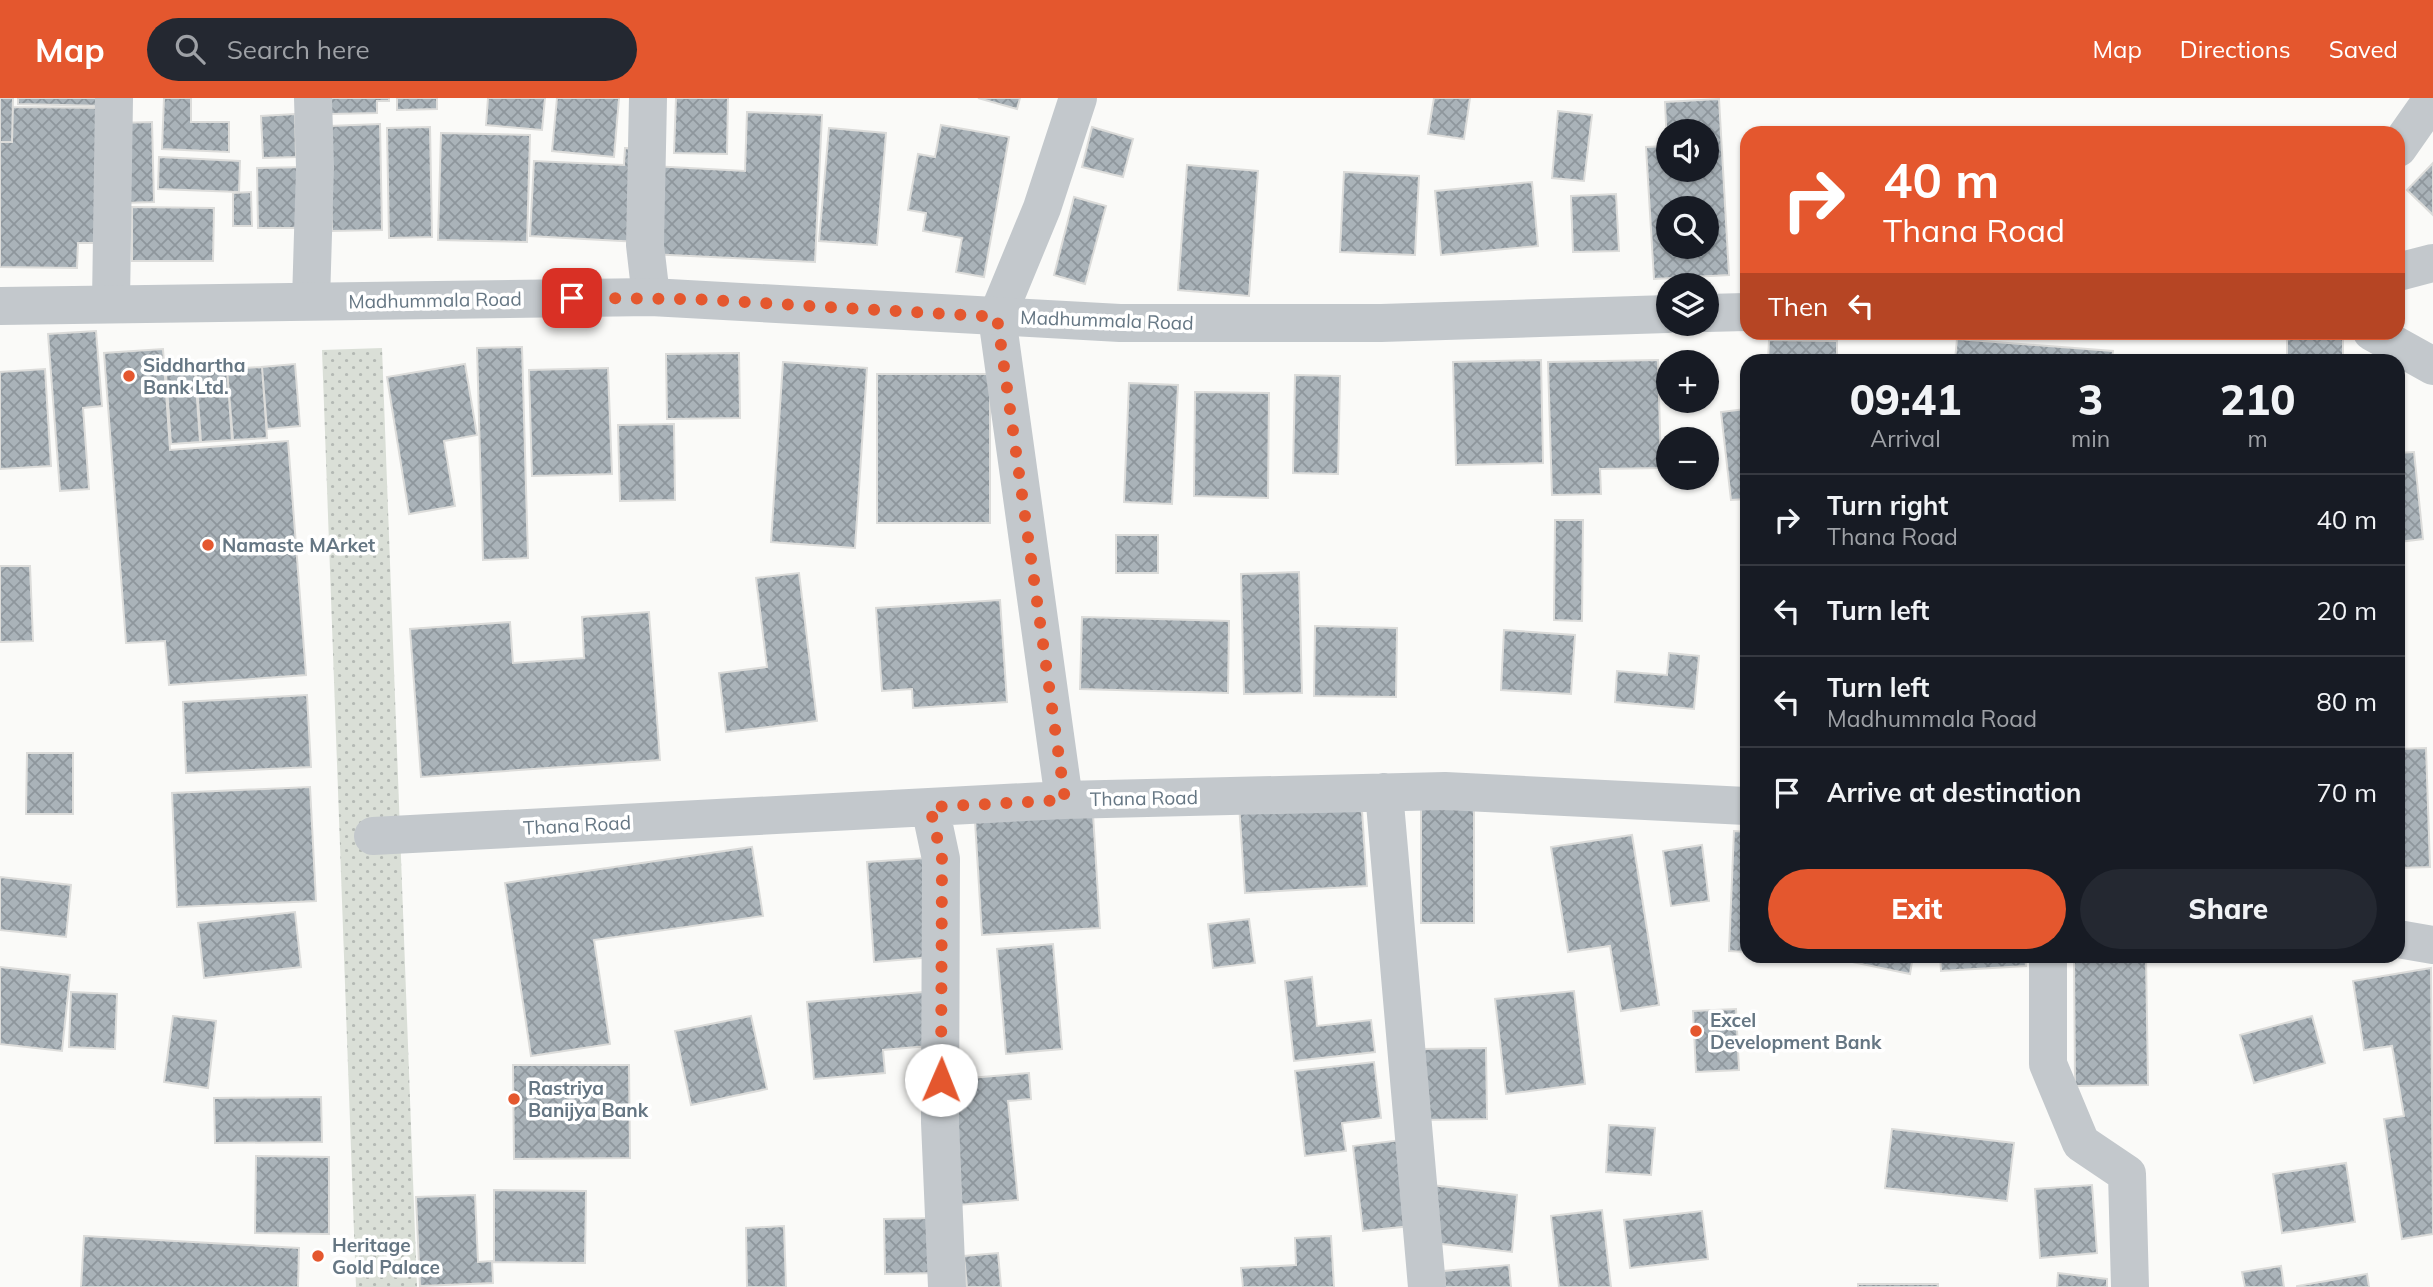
<!DOCTYPE html>
<html lang="en">
<head>
<meta charset="utf-8">
<style>
  :root { --surface:#171b24; --page:#242831; --text:#f1f3f6; --muted:#9ea1a6; --line:#363941; --accent:#e4572e }
  body { margin:0; font-family:Mulish,sans-serif; background:var(--page); color:var(--text); height:100vh; display:flex; flex-direction:column; font-size:26px; white-space:nowrap }
  * { box-sizing:border-box; margin:0 }
  p { font-size:23px; color:var(--muted) }
  .icon { flex:none; width:38px; height:38px; fill:none; stroke:currentColor; stroke-width:2; stroke-linecap:round; stroke-linejoin:round }
  .map { position:relative; flex:1; overflow:hidden }
  .drawer { position:absolute; left:1740px; top:256px; width:665px; height:609px; display:flex; flex-direction:column; background:var(--surface); border-radius:21px; box-shadow:0 2px 5px #0004 }
  .drawer>* { flex:none }
  .guide { position:absolute; left:1740px; top:28px; width:665px; height:214px; border-radius:21px; box-shadow:0 2px 5px #0004; background:#e4572e; color:#fff; overflow:hidden }
  .fabs { position:absolute; left:1656px; top:21px; display:grid; gap:14px }
  .fabs a { display:grid; place-items:center; width:63px; height:63px; border-radius:50%; background:var(--surface); box-shadow:0 2px 5px #0004; font-size:35px }
  .pin { position:absolute; display:grid; place-items:center; width:60px; height:60px; color:#fff; margin:-30px; border-radius:14px; box-shadow:0 4px 10px #0006 }
  .me { position:absolute; width:77px; margin:-38px; rotate:1deg; stroke-linejoin:round; filter:drop-shadow(0 0 5px #0008) }
  .turn { display:flex; align-items:center; gap:24px; height:147px; padding:0 28px; font-size:32px }
  .turn .icon { width:91px; height:91px; stroke-width:2.5 }
  .turn b { display:block; font-size:49px; line-height:60px }
  .then { display:flex; align-items:center; height:66px; padding:0 28px; background:#0003; gap:14px; font-size:26px }
  .eta { display:flex; justify-content:space-evenly; align-items:center; height:119px; text-align:center }
  .eta b { font-size:42px; font-weight:800; line-height:49px }
  .primary-button { display:flex; gap:14px; margin-top:auto; padding:14px 28px }
  .primary-button a { flex:1; height:80px; border-radius:42px; background:var(--accent); color:#fff; font-size:28px; font-weight:800; line-height:80px; text-align:center }
  .primary-button a+a { background:var(--page); color:var(--text) }
  ul { padding:0; list-style:none }
  li { display:flex; align-items:center; gap:21px; height:91px; padding:0 28px; border-top:2px solid var(--line) }
  li div { flex:1 }
  li b { display:block; font-size:26px }
  li em { font-style:normal }
  header { display:flex; align-items:center; gap:42px; box-sizing:border-box; height:98px; padding:0 35px; background:var(--accent); color:#fff }
  header strong { font-size:33px }
  nav { display:flex; gap:38px; margin-inline-start:auto; font-size:24px }
  .search { width:490px; height:63px; background:var(--page); display:flex; align-items:center; gap:18px; box-sizing:border-box; padding:0 24px; border-radius:38px; color:var(--muted); font-size:26px }
  .map>svg:first-child { display:block }
</style>
</head>
<body>
<header>
<strong>Map</strong>
<div class="search"><svg class="icon" aria-label="search" viewBox="0 0 24 24"><circle cx="10" cy="10" r="6"/><path d="M15 15l6 6"/></svg>Search here</div>
<nav><a>Map</a><a>Directions</a><a>Saved</a></nav>
</header>
<div class="map">
<svg width="2433" height="1189" viewBox="0 0 2433 1189">
  <defs>
    <pattern id="park-dots" width="8" height="8" patternUnits="userSpaceOnUse" patternTransform="scale(1.75)"><rect width="8" height="8" fill="#dadfd7"/><path d="M2 2h.1M6 6h.1" fill="none" stroke="#b4b9b4" stroke-width="1.8" stroke-linecap="round"/></pattern>
    <pattern id="building-cross-hatch" width="8" height="8" patternUnits="userSpaceOnUse" patternTransform="scale(1.75)"><rect width="8" height="8" fill="#aab3b9"/><path d="M0 0l8 8M0 8l8-8" fill="none" stroke="#8e969c"/></pattern>
  </defs>
  <rect width="100%" height="100%" fill="#fafaf8"/>
  <path fill="url(#park-dots)" d="M382,250L417,1189H356L322,252Z"/>
  <path fill="url(#building-cross-hatch)" stroke="#dcdcda" stroke-width="2" fill-rule="evenodd" d="M0,0H13L12,44H0Z
    M18,0H106L105,8L18,6Z
    M164,0H191V24H229V54L162,51Z
    M329,0H389V3H377V15L329,16Z
    M397,0H437V11L397,12Z
    M488,0H545L542,32L486,27Z
    M557,0H619L614,59L552,53Z
    M676,0H728L727,56L674,55Z
    M978,0H1020L1017,11Z
    M1434,0H1470L1464,41L1428,36Z
    M1719,1L1729,177L1654,181L1646,49L1667,48L1665,4ZM1668,33H1706V72H1668ZM1668,110H1706V149H1668Z
    M13,9L106,10L104,145H78L77,170L0,169V44H12Z
    M1558,13L1592,17L1584,83L1552,80Z
    M747,14L822,17L815,164L649,156L652,68L745,73Z
    M295,16L296,59L263,60L261,18Z
    M152,24L154,104L121,105L119,25Z
    M380,26L382,132L332,133L329,28Z
    M941,27L1009,39L984,179L956,174L962,140L923,133L926,115L908,112L918,56L935,59Z
    M430,29L432,139L389,140L387,30Z
    M1092,29L1133,41L1123,79L1082,69Z
    M829,30L886,35L877,147L819,143Z
    M441,35L530,37L527,144L438,142Z
    M625,50L643,51L639,144L530,138L534,63L624,67Z
    M159,59L240,63L239,94L158,91Z
    M2433,65V117L2407,92Z
    M1187,67L1258,73L1249,198L1178,192Z
    M308,69L309,130H258L257,70Z
    M1344,74L1419,78L1415,157L1340,154Z
    M1532,84L1538,148L1441,157L1435,93Z
    M251,94L252,128H233V95Z
    M1616,96L1619,153L1573,154L1571,98Z
    M1074,99L1106,108L1085,186L1054,177Z
    M132,109L214,110L213,163H132Z
    M96,233L102,308L83,310L89,391L60,393L48,236Z
    M1957,241L2113,253L2112,262H1955Z
    M2287,241H2343V262H2287Z
    M1769,242L1837,243V262H1768Z
    M522,249L528,460L483,462L477,250Z
    M163,251L170,352L288,343L306,577L169,587L165,543L126,545L104,255Z
    M739,255L740,320L667,321L666,256Z
    M2131,258L2217,261V262H2131Z
    M1541,262L1543,365L1456,367L1453,264Z
    M1658,262L1661,370L1600,371L1601,396L1552,397L1548,264Z
    M783,264L867,270L855,450L771,444Z
    M295,266L300,328L267,331L262,269Z
    M465,266L477,337L444,343L455,408L409,416L387,279Z
    M262,269L267,340L233,342L227,271Z
    M608,270L612,376L532,378L529,272Z
    M45,271L51,368L0,371V274Z
    M227,271L232,342L201,344L196,273Z
    M195,273L200,344L171,346L166,275Z
    M877,276H990V425H877Z
    M1295,277L1340,278L1338,376L1293,375Z
    M1129,285L1178,287L1172,406L1124,404Z
    M1195,294L1269,295L1268,400L1194,398Z
    M1746,311V401L1731,402L1721,314Z
    M674,326L675,402L620,403L618,327Z
    M2414,354L2423,441L2398,444V355Z
    M1555,422H1583L1582,523L1554,522Z
    M1116,437H1158V475H1116Z
    M0,468H30L33,543L0,544Z
    M1299,474L1302,595L1244,596L1241,476Z
    M799,475L817,623L726,634L719,575L767,569L756,480Z
    M1000,502L1007,604L913,610L912,591L882,593L876,510Z
    M649,514L660,662L421,679L410,531L510,524L513,565L584,560L582,519Z
    M1082,519L1229,523L1228,595L1080,591Z
    M1315,528L1397,530L1396,599L1314,598Z
    M1504,532L1575,537L1571,596L1501,592Z
    M1669,555L1699,558L1694,611L1615,604L1617,573L1667,577Z
    M307,597L311,669L186,675L183,604Z
    M2426,650L2430,769L2398,770V651Z
    M27,655H73V716H26Z
    M310,689L316,803L177,809L172,695Z
    M1361,698L1367,788L1245,795L1239,706Z
    M1421,705H1474V825H1421Z
    M1093,716L1100,830L982,837L975,723Z
    M1734,733L1746,734V854L1729,853Z
    M1632,737L1659,907L1621,913L1610,848L1568,854L1551,749Z
    M1702,747L1709,803L1671,808L1663,753Z
    M752,749L763,818L594,842L610,946L531,958L505,785Z
    M926,760L934,859L874,864L867,764Z
    M0,779L71,787L66,839L0,832Z
    M295,814L301,869L204,880L198,825Z
    M1249,821L1255,865L1213,870L1208,826Z
    M1053,846L1062,951L1006,956L997,851Z
    M1829,858H1913L1910,876L1828,859Z
    M1940,858H2025L2026,868L1941,873Z
    M2074,858H2146L2148,987L2075,988Z
    M0,869L70,877L62,953L0,946Z
    M2431,870L2433,1136L2402,1141L2384,1021L2404,1018L2392,948L2364,952L2353,883Z
    M1312,879L1317,928L1371,922L1375,954L1294,963L1285,883Z
    M1574,893L1585,986L1506,996L1495,901Z
    M71,894L117,896L115,951L69,949Z
    M923,894L928,948L883,952L885,975L814,981L807,904Z
    M1736,911L1739,972L1696,974L1693,913Z
    M173,918L216,923L208,990L164,984Z
    M751,918L767,991L691,1007L675,933Z
    M2312,918L2325,965L2254,985L2240,937Z
    M1486,950L1487,1021L1423,1022L1422,951Z
    M1374,964L1381,1020L1342,1025L1346,1053L1305,1058L1295,973Z
    M513,967H629L630,1060L514,1061Z
    M1029,975L1031,1001L1008,1003L1018,1102L958,1107L946,982Z
    M321,999L322,1044L215,1045L214,1000Z
    M1609,1027L1655,1030L1651,1077L1606,1074Z
    M1892,1031L2014,1045L2007,1103L1885,1090Z
    M1401,1042L1411,1128L1363,1133L1353,1048Z
    M256,1058L329,1059V1136L255,1135Z
    M2346,1065L2355,1124L2282,1135L2273,1076Z
    M1431,1087L1517,1097L1512,1154L1425,1144Z
    M2092,1087L2097,1155L2040,1160L2035,1091Z
    M494,1092L586,1093L585,1165L494,1164Z
    M475,1097L478,1164L492,1163L493,1185L420,1188L416,1099Z
    M1602,1112L1611,1189H1559L1551,1118Z
    M1702,1113L1708,1161L1630,1170L1624,1122Z
    M937,1120L939,1175L885,1176L884,1121Z
    M784,1128L786,1189H747L746,1130Z
    M84,1138L299,1150L298,1189H81Z
    M1331,1138L1334,1189H1243L1241,1170L1296,1167L1295,1140Z
    M998,1155L1001,1189H967L964,1158Z
    M1509,1167L1511,1189H1445L1444,1173Z
    M2281,1168L2284,1189H2245L2242,1174Z
    M2058,1175L2107,1181V1189H2057Z
    M2367,1176L2369,1189H2297V1188Z
    M1858,1186H1938V1189H1858Z"/>
  <g fill="none" stroke-linecap="round" stroke-linejoin="round">
    <path stroke="#c3c8cc" stroke-width="38" d="M648,0L645,147L651,199
      M2398,50L2433,0
      M311,203L315,69L313,0
      M111,205L114,0
      M2372,234L2433,268
      M1384,694L1427,1189
      M1064,702L997,219L1042,110L1078,0
      M930,709L941,761L940,1024L947,1189
      M373,738L1064,702L1445,693L1746,708
      M2398,841L2433,847
      M2048,858V966L2081,1045L2127,1076L2130,1189"/>
    <path stroke="#c3c8cc" stroke-width="38" d="M2398,174L2433,165
      M0,208L651,199L1120,225H1381L1668,216
      M1706,215L1746,214"/>
  </g>
  <g fill="none" stroke-linecap="round" stroke-linejoin="round">
    <path stroke="#e4572e" stroke-width="12" stroke-dasharray="0 21.6" d="M572,200L693,201L997,219L1065,702L930,709L942,761L941,982"/>
  </g>
  <g fill="#e4572e" stroke="#fff" stroke-width="2.5">
    <circle cx="129" cy="278" r="7"/>
    <circle cx="208" cy="447" r="7"/>
    <circle cx="1696" cy="933" r="7"/>
    <circle cx="514" cy="1001" r="7"/>
    <circle cx="318" cy="1158" r="7"/>
  </g>
  <g text-anchor="middle" dominant-baseline="central" stroke-width="7" stroke-linejoin="round" paint-order="stroke">
    <g font-size="19" fill="#657683" stroke="#fff">
      <text transform="translate(435 202) rotate(-1)">Madhummala Road</text>
      <text transform="translate(1107 222) rotate(2)">Madhummala Road</text>
      <text transform="translate(1144 700) rotate(-1)">Thana Road</text>
      <text transform="translate(577 727) rotate(-3)">Thana Road</text>
    </g>
    <g font-size="19" font-weight="bold" fill="#657683" stroke="#fff" text-anchor="start">
      <text x="143" y="267">Siddhartha<tspan x="143" dy="22">Bank Ltd.</tspan></text>
      <text x="222" y="447">Namaste MArket</text>
      <text x="1710" y="922">Excel<tspan x="1710" dy="22">Development Bank</tspan></text>
      <text x="528" y="990">Rastriya<tspan x="528" dy="22">Banijya Bank</tspan></text>
      <text x="332" y="1147">Heritage<tspan x="332" dy="22">Gold Palace</tspan></text>
    </g>
  </g>
</svg>
<div class="fabs">
<a><svg class="icon" aria-label="sound" viewBox="0 0 24 24"><path d="M4 9h4l5-4v14l-5-4H4zM17 9q2 3 0 6"/></svg></a>
<a><svg class="icon" aria-label="search" viewBox="0 0 24 24"><circle cx="10" cy="10" r="6"/><path d="M15 15l6 6"/></svg></a>
<a><svg class="icon" aria-label="layers" viewBox="0 0 24 24"><path d="M12 4l9 5-9 5-9-5zM3 14l9 5 9-5"/></svg></a>
<a>+</a>
<a>−</a>
</div>
<div class="pin" style="left:572px;top:200px;background:#d93025"><svg class="icon" aria-label="arrive" viewBox="0 0 24 24"><path d="M6 21V4h12l-3 4 3 4H6"/></svg></div>
<svg class="me" style="left:941px;top:982px" viewBox="-20 -20 40 40"><circle r="19" fill="#fff"/><path d="M0-13L10 11 0 6-10 11z" fill="#e4572e"/></svg>
<div class="guide">
<div class="turn"><svg class="icon" aria-label="right" viewBox="0 0 24 24"><path d="M7 20v-9h11M14 6l5 5-5 5"/></svg><div><b>40 m</b>Thana Road</div></div>
<div class="then">Then<svg class="icon" aria-label="left" viewBox="0 0 24 24"><path d="M17 20v-9H6M10 6l-5 5 5 5"/></svg></div>
</div>
<section class="drawer">
<div class="eta">
<div><b>09:41</b><p>Arrival</p></div>
<div><b>3</b><p>min</p></div>
<div><b>210</b><p>m</p></div>
</div>
<ul>
<li><svg class="icon" aria-label="right" viewBox="0 0 24 24"><path d="M7 20v-9h11M14 6l5 5-5 5"/></svg><div><b>Turn right</b><p>Thana Road</p></div><em>40 m</em></li>
<li><svg class="icon" aria-label="left" viewBox="0 0 24 24"><path d="M17 20v-9H6M10 6l-5 5 5 5"/></svg><div><b>Turn left</b></div><em>20 m</em></li>
<li><svg class="icon" aria-label="left" viewBox="0 0 24 24"><path d="M17 20v-9H6M10 6l-5 5 5 5"/></svg><div><b>Turn left</b><p>Madhummala Road</p></div><em>80 m</em></li>
<li><svg class="icon" aria-label="arrive" viewBox="0 0 24 24"><path d="M6 21V4h12l-3 4 3 4H6"/></svg><div><b>Arrive at destination</b></div><em>70 m</em></li>
</ul>
<div class="primary-button"><a>Exit</a><a>Share</a></div>
</section>
</div>
</body>
</html>
